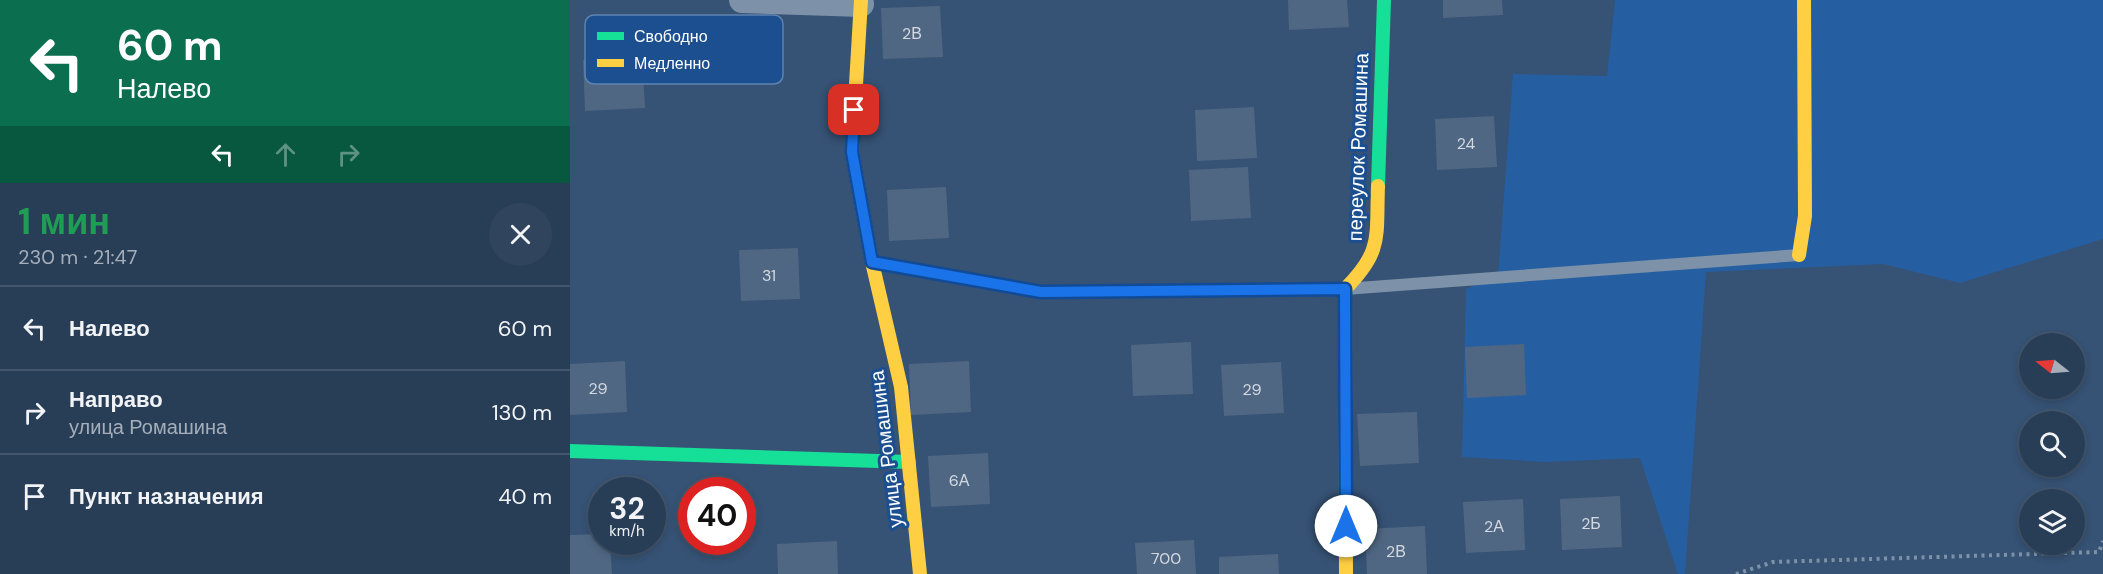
<!DOCTYPE html>
<html lang="ru">
<head>
<meta charset="utf-8">
<style>
  :root { --surface:#283e57; --page:#30455d; --text:#f1f3f6; --muted:#a5aeba; --line:#44576d }
  body { margin:0; font-family:"DM Sans",sans-serif; background:var(--page); color:var(--text); height:100vh; display:flex; flex-direction:column; font-size:22px; white-space:nowrap }
  * { box-sizing:border-box; margin:0 }
  p { font-size:20px; color:var(--muted) }
  .icon { flex:none; width:33px; height:33px; fill:none; stroke:currentColor; stroke-width:2; stroke-linecap:round; stroke-linejoin:round }
  .map { position:relative; flex:1; overflow:hidden }
  .details { display:flex; flex-direction:column; background:var(--surface); width:570px }
  .details>* { flex:none }
  .top-card { background:#0b6e4f; color:#fff; overflow:hidden }
  .needle { width:39px; rotate:287deg }
  .tools { position:absolute; left:1449px; top:333px; display:grid; gap:12px }
  .tools a { display:grid; place-items:center; width:66px; height:66px; border-radius:50%; background:var(--surface); box-shadow:0 3px 9px #0003,0 0 0 2px var(--line); font-size:30px }
  .speed { position:absolute; left:18px; top:477px; display:flex; gap:12px; font-size:30px; font-weight:700; text-align:center }
  .speed>* { display:grid; place-content:center; width:78px; height:78px; border-radius:50%; background:var(--surface); box-shadow:0 3px 9px #0003,0 0 0 2px var(--line); line-height:1 }
  .speed small { font-size:15px; font-weight:400 }
  .speed .limit { border:9px solid #d22; background:#fff; color:#111 }
  .pin { position:absolute; display:grid; place-items:center; width:51px; height:51px; color:#fff; margin:-26px; border-radius:12px; box-shadow:0 3px 9px #0006 }
  .me { position:absolute; width:66px; margin:-33px; rotate:0deg; stroke-linejoin:round; filter:drop-shadow(0 0 4px #0008) }
  .turn { display:flex; align-items:center; gap:21px; height:126px; padding:0 18px; font-size:27px }
  .turn .icon { width:78px; height:78px; stroke-width:2.5 }
  .turn b { display:block; font-size:42px; line-height:51px }
  .lanes { display:flex; align-items:center; height:57px; padding:0 18px; background:#0003; justify-content:center; gap:30px; direction:ltr }
  .lanes .off { opacity:.35 }
  .round { display:grid; place-items:center; flex:none; width:63px; height:63px; border-radius:32px; background:var(--page) }
  .headline { display:flex; align-items:center; justify-content:space-between; height:102px; padding:0 18px }
  h1 { font-size:36px; font-weight:700; line-height:45px; color:#1e9e55 }
  ul { padding:0; list-style:none }
  li { display:flex; align-items:center; gap:18px; height:84px; padding:0 18px; border-top:2px solid var(--line) }
  li div { flex:1 }
  li b { display:block; font-size:22px }
  li em { font-style:normal }
  main { display:flex; flex:1; min-height:0 }
  .map>svg:first-child { display:block }
</style>
</head>
<body>
<main>
<section class="details">
<div class="top-card">
<div class="turn"><svg class="icon" aria-label="left" viewBox="0 0 24 24"><path d="M17 20v-9H6M10 6l-5 5 5 5"/></svg><div><b>60 m</b>Налево</div></div>
<div class="lanes"><svg class="icon" aria-label="left" viewBox="0 0 24 24"><path d="M17 20v-9H6M10 6l-5 5 5 5"/></svg><svg class="icon off" aria-label="ahead" viewBox="0 0 24 24"><path d="M12 20V5M6 11l6-6 6 6"/></svg><svg class="icon off" aria-label="right" viewBox="0 0 24 24"><path d="M7 20v-9h11M14 6l5 5-5 5"/></svg></div>
</div>
<div class="headline"><div><h1>1 мин</h1><p>230 m · 21:47</p></div><a class="round"><svg class="icon" aria-label="close" viewBox="0 0 24 24"><path d="M6 6l12 12M18 6L6 18"/></svg></a></div>
<ul>
<li><svg class="icon" aria-label="left" viewBox="0 0 24 24"><path d="M17 20v-9H6M10 6l-5 5 5 5"/></svg><div><b>Налево</b></div><em>60 m</em></li>
<li><svg class="icon" aria-label="right" viewBox="0 0 24 24"><path d="M7 20v-9h11M14 6l5 5-5 5"/></svg><div><b>Направо</b><p>улица Ромашина</p></div><em>130 m</em></li>
<li><svg class="icon" aria-label="arrive" viewBox="0 0 24 24"><path d="M6 21V4h12l-3 4 3 4H6"/></svg><div><b>Пункт назначения</b></div><em>40 m</em></li>
</ul>
</section>
<div class="map">
<svg width="1533" height="574" viewBox="0 0 1533 574">
  <rect width="100%" height="100%" fill="#365274"/>
  <path fill="#265fa1" d="M1045,0H1533V239L1390,283L1313,264L1136,272L1115,574H1108L1070,458L975,462L892,457L896,289L928,276L943,74L1037,76Z"/>
  <path fill="#506783" d="M718,0H777L779,27L719,30Z
    M873,0H932L933,15L873,18Z
    M370,6L373,57L313,59L311,8Z
    M72,57L75,108L15,111L13,60Z
    M684,107L687,158L627,161L625,110Z
    M924,116L927,167L867,170L865,119Z
    M678,167L681,218L621,221L619,170Z
    M376,187L379,238L319,241L317,190Z
    M228,248L230,299L171,301L169,250Z
    M621,342L623,394L563,396L561,345Z
    M954,344L956,395L897,398L895,347Z
    M55,361L57,412L0,415V364Z
    M399,361L401,412L341,415L339,364Z
    M711,362L714,413L654,416L651,365Z
    M847,412L849,463L790,466L787,414Z
    M418,453L420,504L361,507L358,456Z
    M1050,496L1052,547L992,550L990,499Z
    M953,499L955,550L896,553L893,502Z
    M855,526L857,574H797L795,529Z
    M32,534V542H40L42,574H0V535Z
    M624,540L626,574H567L565,543Z
    M267,541L268,574H208L207,544Z
    M708,554L709,574H649V557Z"/>
  <g fill="none" stroke-linecap="round" stroke-linejoin="round">
    <path stroke="#7d92a8" stroke-width="4" stroke-dasharray="3 4.5" stroke-linecap="butt" d="M1166,574L1203,562L1529,552L1533,541"/>
    <path stroke="#7d92a8" stroke-width="12" d="M306,263L471,292L775,289L1229,255"/>
    <path stroke="#7d92a8" stroke-width="26" d="M172,0L291,4"/>
    <path stroke="#16e098" stroke-width="14" d="M808,186L814,0
      M0,451L339,462"/>
    <path stroke="#ffcf43" stroke-width="14" d="M291,0L282,152L302,262L331,387L350,574
      M1229,255L1235,216L1234,0
      M776,574L775,289C813,251 806,237 808,186"/>
  </g>
  <g fill="none" stroke-linecap="round" stroke-linejoin="round">
    <defs>
      <path id="route" d="M284,110L282,152L302,262L471,292L775,289L776,526"/>
    </defs>
    <use href="#route" stroke="#114b97" stroke-width="15"/>
    <use href="#route" stroke="#1a73e8" stroke-width="10"/>
  </g>
  <g text-anchor="middle" dominant-baseline="central" stroke-width="6" stroke-linejoin="round" paint-order="stroke">
    <g font-size="16" fill="#d3d9e0">
      <text x="342" y="33">2В</text>
      <text x="896" y="143">24</text>
      <text x="199" y="275">31</text>
      <text x="28" y="388">29</text>
      <text x="682" y="389">29</text>
      <text x="389" y="480">6А</text>
      <text x="1021" y="523">2Б</text>
      <text x="924" y="526">2А</text>
      <text x="826" y="551">2В</text>
      <text x="596" y="558">700</text>
    </g>
    <g font-size="20" fill="#fff" stroke="#1b4f8f">
      <text transform="translate(788 147) rotate(-88)">переулок Ромашина</text>
      <text transform="translate(316 449) rotate(-97)">улица Ромашина</text>
    </g>
  </g>
  <rect x="15" y="15" width="198" height="69" rx="9" fill="#1b4f8f" stroke="#5f84b1" stroke-width="1.5"/>
  <rect x="27" y="32" width="27" height="8" fill="#16e098"/>
  <rect x="27" y="59" width="27" height="8" fill="#ffcf43"/>
  <g font-size="16" fill="#fff">
    <text x="64" y="42">Свободно</text>
    <text x="64" y="69">Медленно</text>
  </g>
</svg>
<div class="tools">
<a><svg class="needle" viewBox="-14 -14 28 28"><path d="M0-13l5 13h-10z" fill="#e53935"/><path d="M0 13l5-13h-10z" fill="#a5aeba"/></svg></a>
<a><svg class="icon" aria-label="search" viewBox="0 0 24 24"><circle cx="10" cy="10" r="6"/><path d="M15 15l6 6"/></svg></a>
<a><svg class="icon" aria-label="layers" viewBox="0 0 24 24"><path d="M12 4l9 5-9 5-9-5zM3 14l9 5 9-5"/></svg></a>
</div>
<div class="speed"><div>32<small>km/h</small></div><div class="limit">40</div></div>
<div class="pin" style="left:284px;top:110px;background:#d93025"><svg class="icon" aria-label="arrive" viewBox="0 0 24 24"><path d="M6 21V4h12l-3 4 3 4H6"/></svg></div>
<svg class="me" style="left:776px;top:526px" viewBox="-20 -20 40 40"><circle r="19" fill="#fff"/><path d="M0-13L10 11 0 6-10 11z" fill="#1a73e8"/></svg>
</div>
</main>
</body>
</html>
